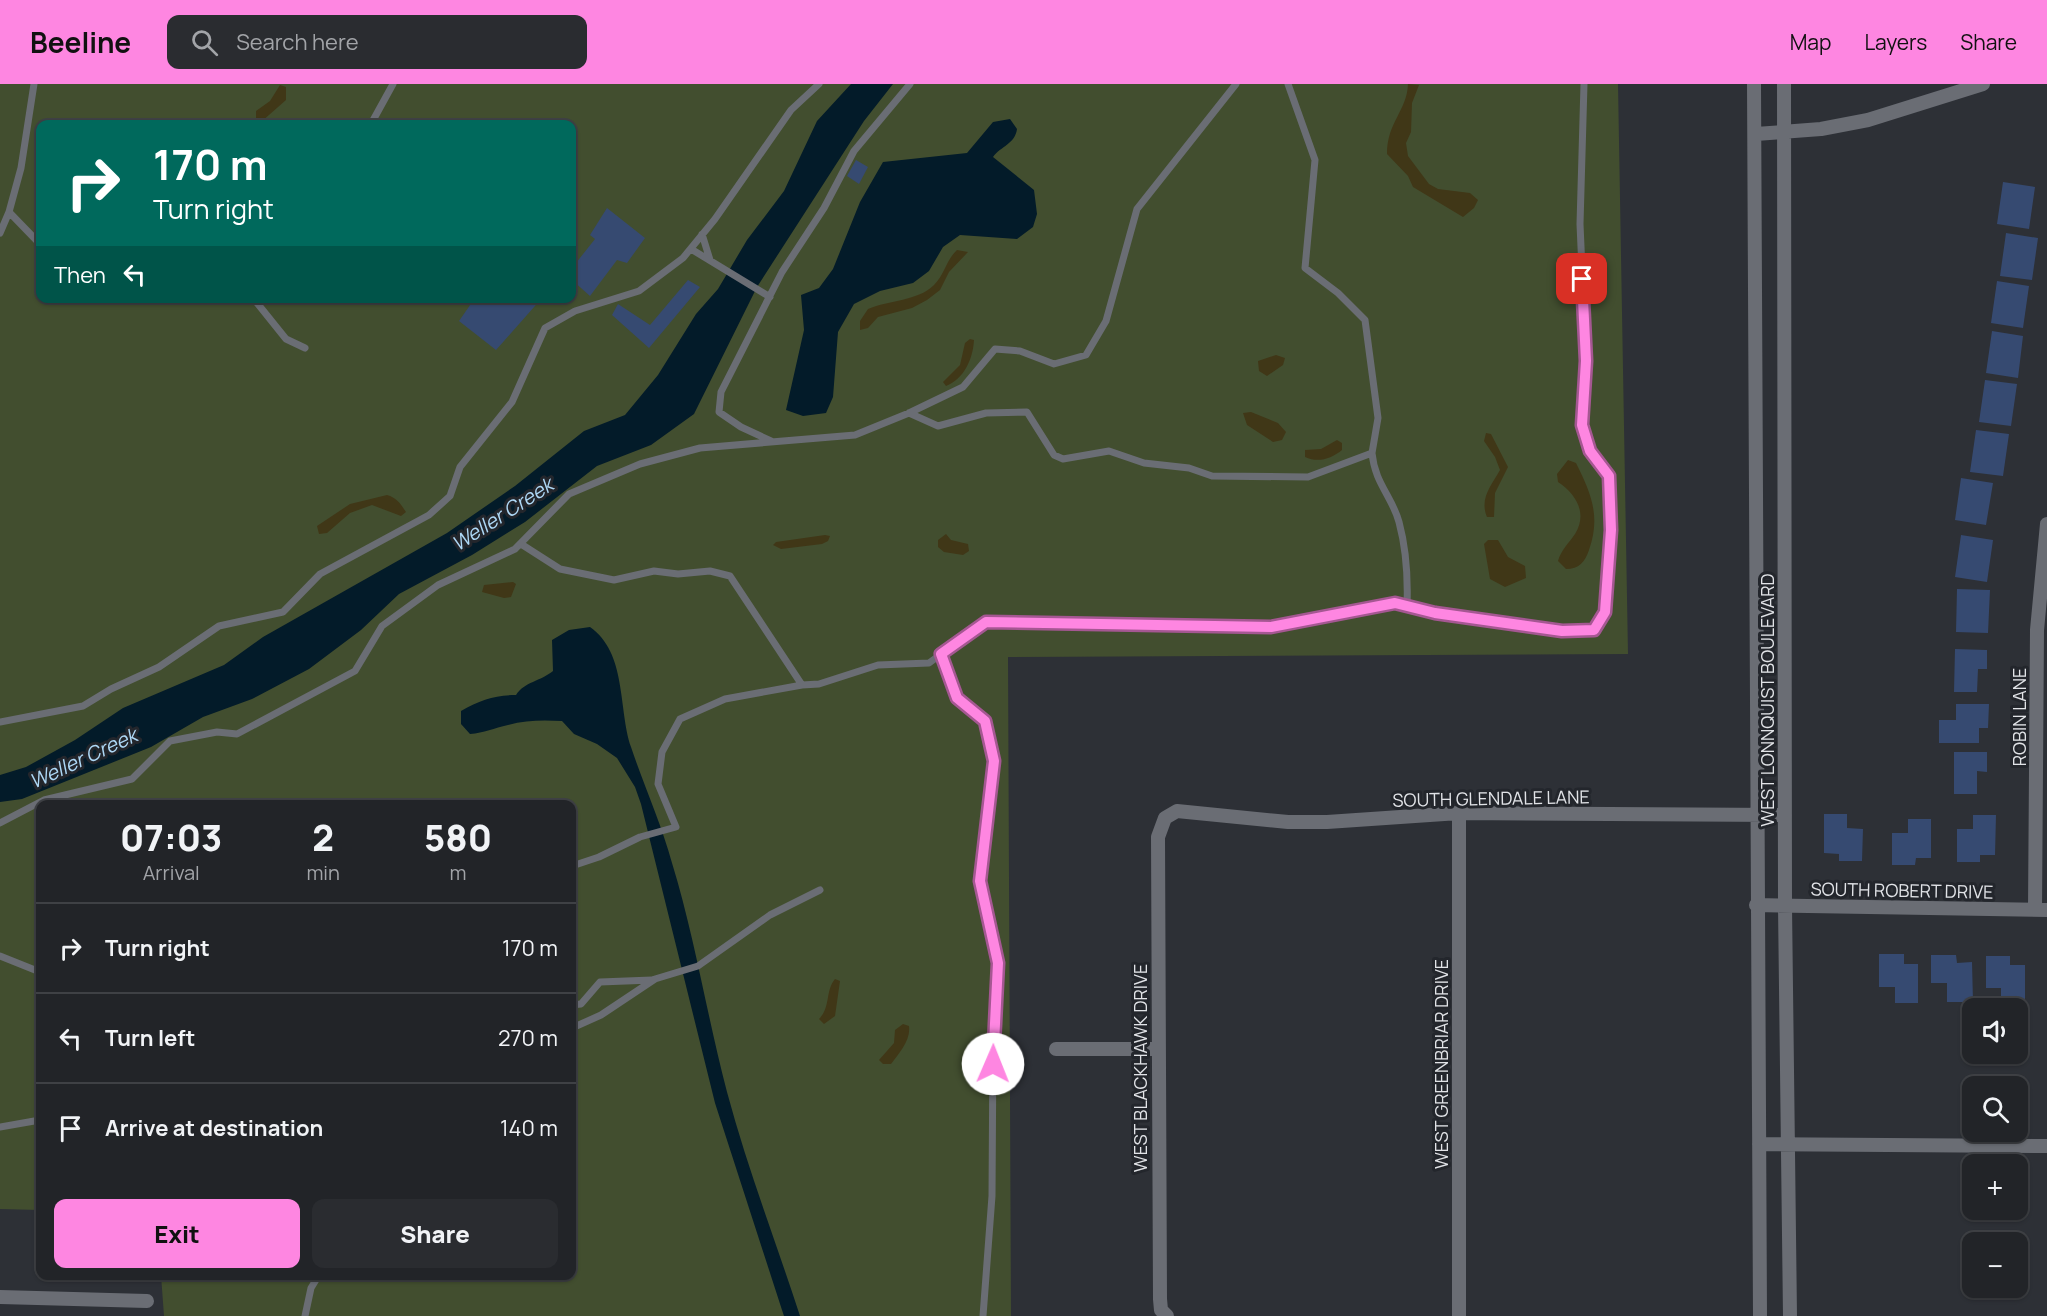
<!DOCTYPE html>
<html lang="en">
<head>
<meta charset="utf-8">
<style>
  :root { --surface:#222428; --page:#2a2c30; --text:#f1f3f6; --muted:#a2a4a8; --line:#3f4145; --accent:#fe86e1 }
  body { margin:0; font-family:Manrope,sans-serif; background:var(--page); color:var(--text); height:100vh; display:flex; flex-direction:column; font-size:22px; white-space:nowrap }
  * { box-sizing:border-box; margin:0 }
  p { font-size:20px; color:var(--muted) }
  .icon { flex:none; width:33px; height:33px; fill:none; stroke:currentColor; stroke-width:2; stroke-linecap:round; stroke-linejoin:round }
  .map { position:relative; flex:1; overflow:hidden }
  .sheet { position:absolute; left:36px; top:716px; width:540px; height:480px; display:flex; flex-direction:column; background:var(--surface); border-radius:12px; box-shadow:0 2px 4px #0004,0 0 0 2px var(--line) }
  .sheet>* { flex:none }
  .top-card { position:absolute; left:36px; top:36px; width:540px; height:183px; border-radius:12px; box-shadow:0 2px 4px #0004,0 0 0 2px var(--line); background:#00695c; color:#fff; overflow:hidden }
  .tools { position:absolute; left:1962px; top:914px; display:grid; gap:12px }
  .tools a { display:grid; place-items:center; width:66px; height:66px; border-radius:12px; background:var(--surface); box-shadow:0 2px 4px #0004,0 0 0 2px var(--line); font-size:30px }
  .pin { position:absolute; display:grid; place-items:center; width:51px; height:51px; color:#fff; margin:-26px; border-radius:12px; box-shadow:0 3px 9px #0006 }
  .me { position:absolute; width:66px; margin:-33px; rotate:1deg; stroke-linejoin:round; filter:drop-shadow(0 0 4px #0008) }
  .turn { display:flex; align-items:center; gap:21px; height:126px; padding:0 18px; font-size:27px }
  .turn .icon { width:78px; height:78px; stroke-width:2.5 }
  .turn b { display:block; font-size:42px; line-height:51px }
  .then { display:flex; align-items:center; height:57px; padding:0 18px; background:#0003; gap:12px; font-size:22px }
  .eta { display:flex; justify-content:space-evenly; align-items:center; height:102px; text-align:center }
  .eta b { font-size:36px; font-weight:800; line-height:42px }
  .action { display:flex; gap:12px; margin-top:auto; padding:12px 18px }
  .action a { flex:1; height:69px; border-radius:12px; background:var(--accent); color:#111; font-size:24px; font-weight:800; line-height:69px; text-align:center }
  .action a+a { background:var(--page); color:var(--text) }
  ul { padding:0; list-style:none }
  li { display:flex; align-items:center; gap:18px; height:90px; padding:0 18px; border-top:2px solid var(--line) }
  li div { flex:1 }
  li b { display:block; font-size:22px }
  li em { font-style:normal }
  header { display:flex; align-items:center; gap:36px; box-sizing:border-box; height:84px; padding:0 30px; background:var(--accent); color:#111 }
  header strong { font-size:28px }
  nav { display:flex; gap:33px; margin-inline-start:auto; font-size:21px }
  .search { width:420px; height:54px; background:var(--page); display:flex; align-items:center; gap:15px; box-sizing:border-box; padding:0 21px; border-radius:12px; color:var(--muted); font-size:22px }
  .map>svg:first-child { display:block }
</style>
</head>
<body>
<header>
<strong>Beeline</strong>
<div class="search"><svg class="icon" aria-label="search" viewBox="0 0 24 24"><circle cx="10" cy="10" r="6"/><path d="M15 15l6 6"/></svg>Search here</div>
<nav><a>Map</a><a>Layers</a><a>Share</a></nav>
</header>
<div class="map">
<svg width="2047" height="1232" viewBox="0 0 2047 1232">
  <rect width="100%" height="100%" fill="#2d3036"/>
  <path fill="#424e2f" fill-rule="evenodd" d="M0,0H1618L1628,570L1008,573L1011,1232H164L161,1191H572V720H40V1126L0,1125ZM40,40H572V214H40Z"/>
  <path fill="#403717" d="M1408,0L1419,1L1412,19L1411,48L1406,59L1408,72L1429,100L1438,105L1470,109L1478,116L1474,124L1463,133L1413,103L1408,92L1387,70C1387,38 1407,27 1408,0Z
    M280,1L286,3V16L261,38L256,34V27L270,17Z
    M957,166L968,168L949,188L940,206L927,216L912,224L878,233L868,244L860,246V237L868,225C889,216 918,217 934,201C945,190 946,176 957,166Z
    M970,255L974,256C973,275 964,295 946,302L943,298L960,281L965,259Z
    M1276,271L1285,274L1283,281L1267,292L1259,287L1258,277Z
    M1251,328L1278,339L1286,348L1282,356L1273,358L1247,341L1243,329Z
    M1486,349L1491,350L1508,383L1495,409L1494,433H1487C1479,414 1492,401 1500,386L1495,373L1484,357Z
    M1337,356L1342,359V366C1331,375 1318,379 1305,373V366L1321,365Z
    M1568,376L1576,379C1591,409 1601,432 1589,466C1585,478 1579,485 1566,485L1558,477C1561,466 1569,459 1575,450C1588,429 1576,410 1558,398L1557,390Z
    M387,411C397,414 400,419 406,428L401,432L372,421L350,429L327,449L319,450L317,442L350,420Z
    M946,450L951,456L968,460L969,467L963,471L944,468L938,463V456Z
    M825,451L830,452L828,457L822,460L781,465L773,461L776,458Z
    M1488,456H1498L1508,473L1525,482L1526,494L1505,503L1490,495L1484,460Z
    M513,498L516,500L511,513L504,514L482,508L484,501Z
    M835,895L840,897L835,932L824,940L819,935C831,923 825,907 835,895Z
    M903,940L909,942C911,956 899,969 891,980H883L879,976L894,959L895,946Z"/>
  <path fill="#031b29" d="M851,0H893L864,37L757,203L694,330L651,361L597,382L525,438L472,471L399,510L361,546L309,585L252,615L203,633L151,663L22,715L0,718V691L26,683L75,656L123,624L224,581L263,553L447,449L515,402L584,347L625,331L658,291L696,230L718,205L747,156L784,107L817,37Z
    M1010,35L1017,45C1015,60 1001,62 993,73L1034,106L1037,130L1033,143L1017,155L960,151L943,163L929,187L913,199L880,207L854,220L838,248L833,313L826,329L803,332L786,326L804,246L801,211L819,204L833,185L860,118L883,78L967,69L993,38Z
    M590,543C627,569 618,624 631,663C644,702 661,739 672,779C695,854 707,932 727,1008C747,1083 776,1158 800,1232H784L782,1226L715,1019L641,720L635,703L617,674L597,660L574,650L562,637C543,636 526,636 508,641C494,644 484,649 470,650L461,640V627C480,616 495,611 516,611C524,598 541,597 553,587L552,556L569,546Z"/>
  <path fill="#364a71" d="M856,76L868,83L859,100L847,92Z
    M2003,98L2035,103L2029,145L1997,140Z
    M607,124L645,154L627,179L617,176L590,212L572,196V184L595,155L590,151Z
    M2006,149L2038,154L2032,196L2000,192Z
    M688,196L700,203L649,264L612,231L618,220L650,241Z
    M1997,197L2029,202L2023,244L1991,239Z
    M475,214H542L496,266L459,237Z
    M1992,247L2023,252L2018,294L1986,289Z
    M1985,296L2017,300L2011,342L1979,338Z
    M1976,346L2009,350L2003,392L1970,388Z
    M1961,394L1993,399L1986,441L1955,436Z
    M1961,451L1993,456L1987,498L1955,493Z
    M1957,505L1990,506L1988,549L1956,548Z
    M1955,565L1987,566V585H1978L1977,608H1954Z
    M1956,620H1989L1988,644H1979V659H1939V636H1956Z
    M1954,668H1987V688L1977,687V710H1954Z
    M1824,730H1847V744L1863,745L1862,777H1839V770L1824,769Z
    M1973,731H1996L1995,771H1980V778H1957V745H1973Z
    M1908,735H1931V774H1916L1915,781H1892V749H1908Z
    M1879,870H1904V880H1918V919H1895V903H1879Z
    M1931,871H1956L1957,879L1972,878L1973,918H1947V899H1931Z
    M1986,872H2010V881H2025V921H2001V904H1986Z"/>
  <g fill="none" stroke-linecap="round" stroke-linejoin="round">
    <path stroke="#6a6d74" stroke-width="7" d="M34,0L21,84L9,128L40,160
      M371,40L393,0
      M0,149L9,128
      M702,150L710,176
      M691,165L770,213
      M253,214L286,255L305,264
      M909,329L938,342L986,329L1027,328L1054,371L1063,375L1109,367L1144,379L1189,384L1212,392L1308,393L1372,369L1378,334L1365,236L1338,209L1305,184L1315,76L1288,0
      M771,357L741,343L719,328L721,308L782,188L824,124L854,67L910,0
      M1372,369C1375,400 1392,412 1399,438C1406,464 1408,495 1407,522
      M521,460L560,485L614,496L654,487L678,490L710,487L730,492L802,601L819,600L878,581L929,579L985,538L1271,543L1395,519L1435,529L1562,547L1594,546L1605,528L1611,446L1609,392L1590,367L1582,341L1586,277L1580,140L1584,0
      M941,570L957,614L985,637L994,677L980,797L998,879L993,956L992,1112L983,1232
      M0,638L83,622L111,605L159,583L219,542L283,528L320,490L429,431L450,412L460,383L512,318L545,244L575,227L639,207L683,174L715,135L791,26L819,0
      M0,739L44,716L132,695L170,657L217,648L237,650L355,587L382,542L438,501L515,465L569,410L640,380L700,364L855,351L909,329L963,303L995,265L1020,267L1054,280L1086,271L1106,237L1137,125L1236,0
      M572,782L599,773L640,753L676,743L658,700L662,668L680,635L725,615L802,601
      M0,872L40,888
      M572,921L581,920L600,898L652,896
      M572,944L601,931L655,895L698,882L770,831L820,806
      M0,1043L40,1036
      M305,1232L311,1204L319,1191"/>
    <path stroke="#6a6d74" stroke-width="14" d="M1754,0L1760,1232
      M1784,0L1785,822L1790,1232
      M1756,50L1821,45L1868,36L1983,0
      M1756,821L2047,826
      M2035,826L2037,546L2047,440
      M1056,965H1157
      M1759,1060L2047,1062
      M0,1213L147,1217
      M1167,1232L1161,1226L1160,1215L1158,753L1165,734L1177,727L1288,738H1327L1459,729L1785,731
      M1459,1232V729"/>
  </g>
  <g fill="none" stroke-linecap="round" stroke-linejoin="round">
    <defs>
      <path id="route" d="M993,980L998,879L980,797L994,677L985,637L957,614L941,570L986,538L1271,543L1395,519L1435,529L1562,547L1594,546L1605,528L1611,446L1609,392L1590,367L1582,341L1586,277L1582,195"/>
    </defs>
    <use href="#route" stroke="#a55792" stroke-width="15"/>
    <use href="#route" stroke="#fe86e1" stroke-width="10"/>
  </g>
  <g text-anchor="middle" dominant-baseline="central" stroke-width="6" stroke-linejoin="round" paint-order="stroke">
    <g font-size="18" fill="#e1e3e7" stroke="#23262c">
      <text transform="translate(1767 616) rotate(-90)">WEST LONNQUIST BOULEVARD</text>
      <text transform="translate(2019 633) rotate(-90)">ROBIN LANE</text>
      <text transform="translate(1491 714) rotate(-1)">SOUTH GLENDALE LANE</text>
      <text transform="translate(1902 806) rotate(1)">SOUTH ROBERT DRIVE</text>
      <text transform="translate(1441 980) rotate(-90)">WEST GREENBRIAR DRIVE</text>
      <text transform="translate(1140 984) rotate(-90)">WEST BLACKHAWK DRIVE</text>
    </g>
    <g font-size="20" font-style="italic" fill="#aed8f6" stroke="#23262c">
      <text transform="translate(502 430) rotate(-33)">Weller Creek</text>
      <text transform="translate(83 674) rotate(-25)">Weller Creek</text>
    </g>
  </g>
</svg>
<div class="tools">
<a><svg class="icon" aria-label="sound" viewBox="0 0 24 24"><path d="M4 9h4l5-4v14l-5-4H4zM17 9q2 3 0 6"/></svg></a>
<a><svg class="icon" aria-label="search" viewBox="0 0 24 24"><circle cx="10" cy="10" r="6"/><path d="M15 15l6 6"/></svg></a>
<a>+</a>
<a>−</a>
</div>
<div class="pin" style="left:1582px;top:195px;background:#d93025"><svg class="icon" aria-label="arrive" viewBox="0 0 24 24"><path d="M6 21V4h12l-3 4 3 4H6"/></svg></div>
<svg class="me" style="left:993px;top:980px" viewBox="-20 -20 40 40"><circle r="19" fill="#fff"/><path d="M0-13L10 11 0 6-10 11z" fill="#fe86e1"/></svg>
<div class="top-card">
<div class="turn"><svg class="icon" aria-label="right" viewBox="0 0 24 24"><path d="M7 20v-9h11M14 6l5 5-5 5"/></svg><div><b>170 m</b>Turn right</div></div>
<div class="then">Then<svg class="icon" aria-label="left" viewBox="0 0 24 24"><path d="M17 20v-9H6M10 6l-5 5 5 5"/></svg></div>
</div>
<section class="sheet">
<div class="eta">
<div><b>07:03</b><p>Arrival</p></div>
<div><b>2</b><p>min</p></div>
<div><b>580</b><p>m</p></div>
</div>
<ul>
<li><svg class="icon" aria-label="right" viewBox="0 0 24 24"><path d="M7 20v-9h11M14 6l5 5-5 5"/></svg><div><b>Turn right</b></div><em>170 m</em></li>
<li><svg class="icon" aria-label="left" viewBox="0 0 24 24"><path d="M17 20v-9H6M10 6l-5 5 5 5"/></svg><div><b>Turn left</b></div><em>270 m</em></li>
<li><svg class="icon" aria-label="arrive" viewBox="0 0 24 24"><path d="M6 21V4h12l-3 4 3 4H6"/></svg><div><b>Arrive at destination</b></div><em>140 m</em></li>
</ul>
<div class="action"><a>Exit</a><a>Share</a></div>
</section>
</div>
</body>
</html>
